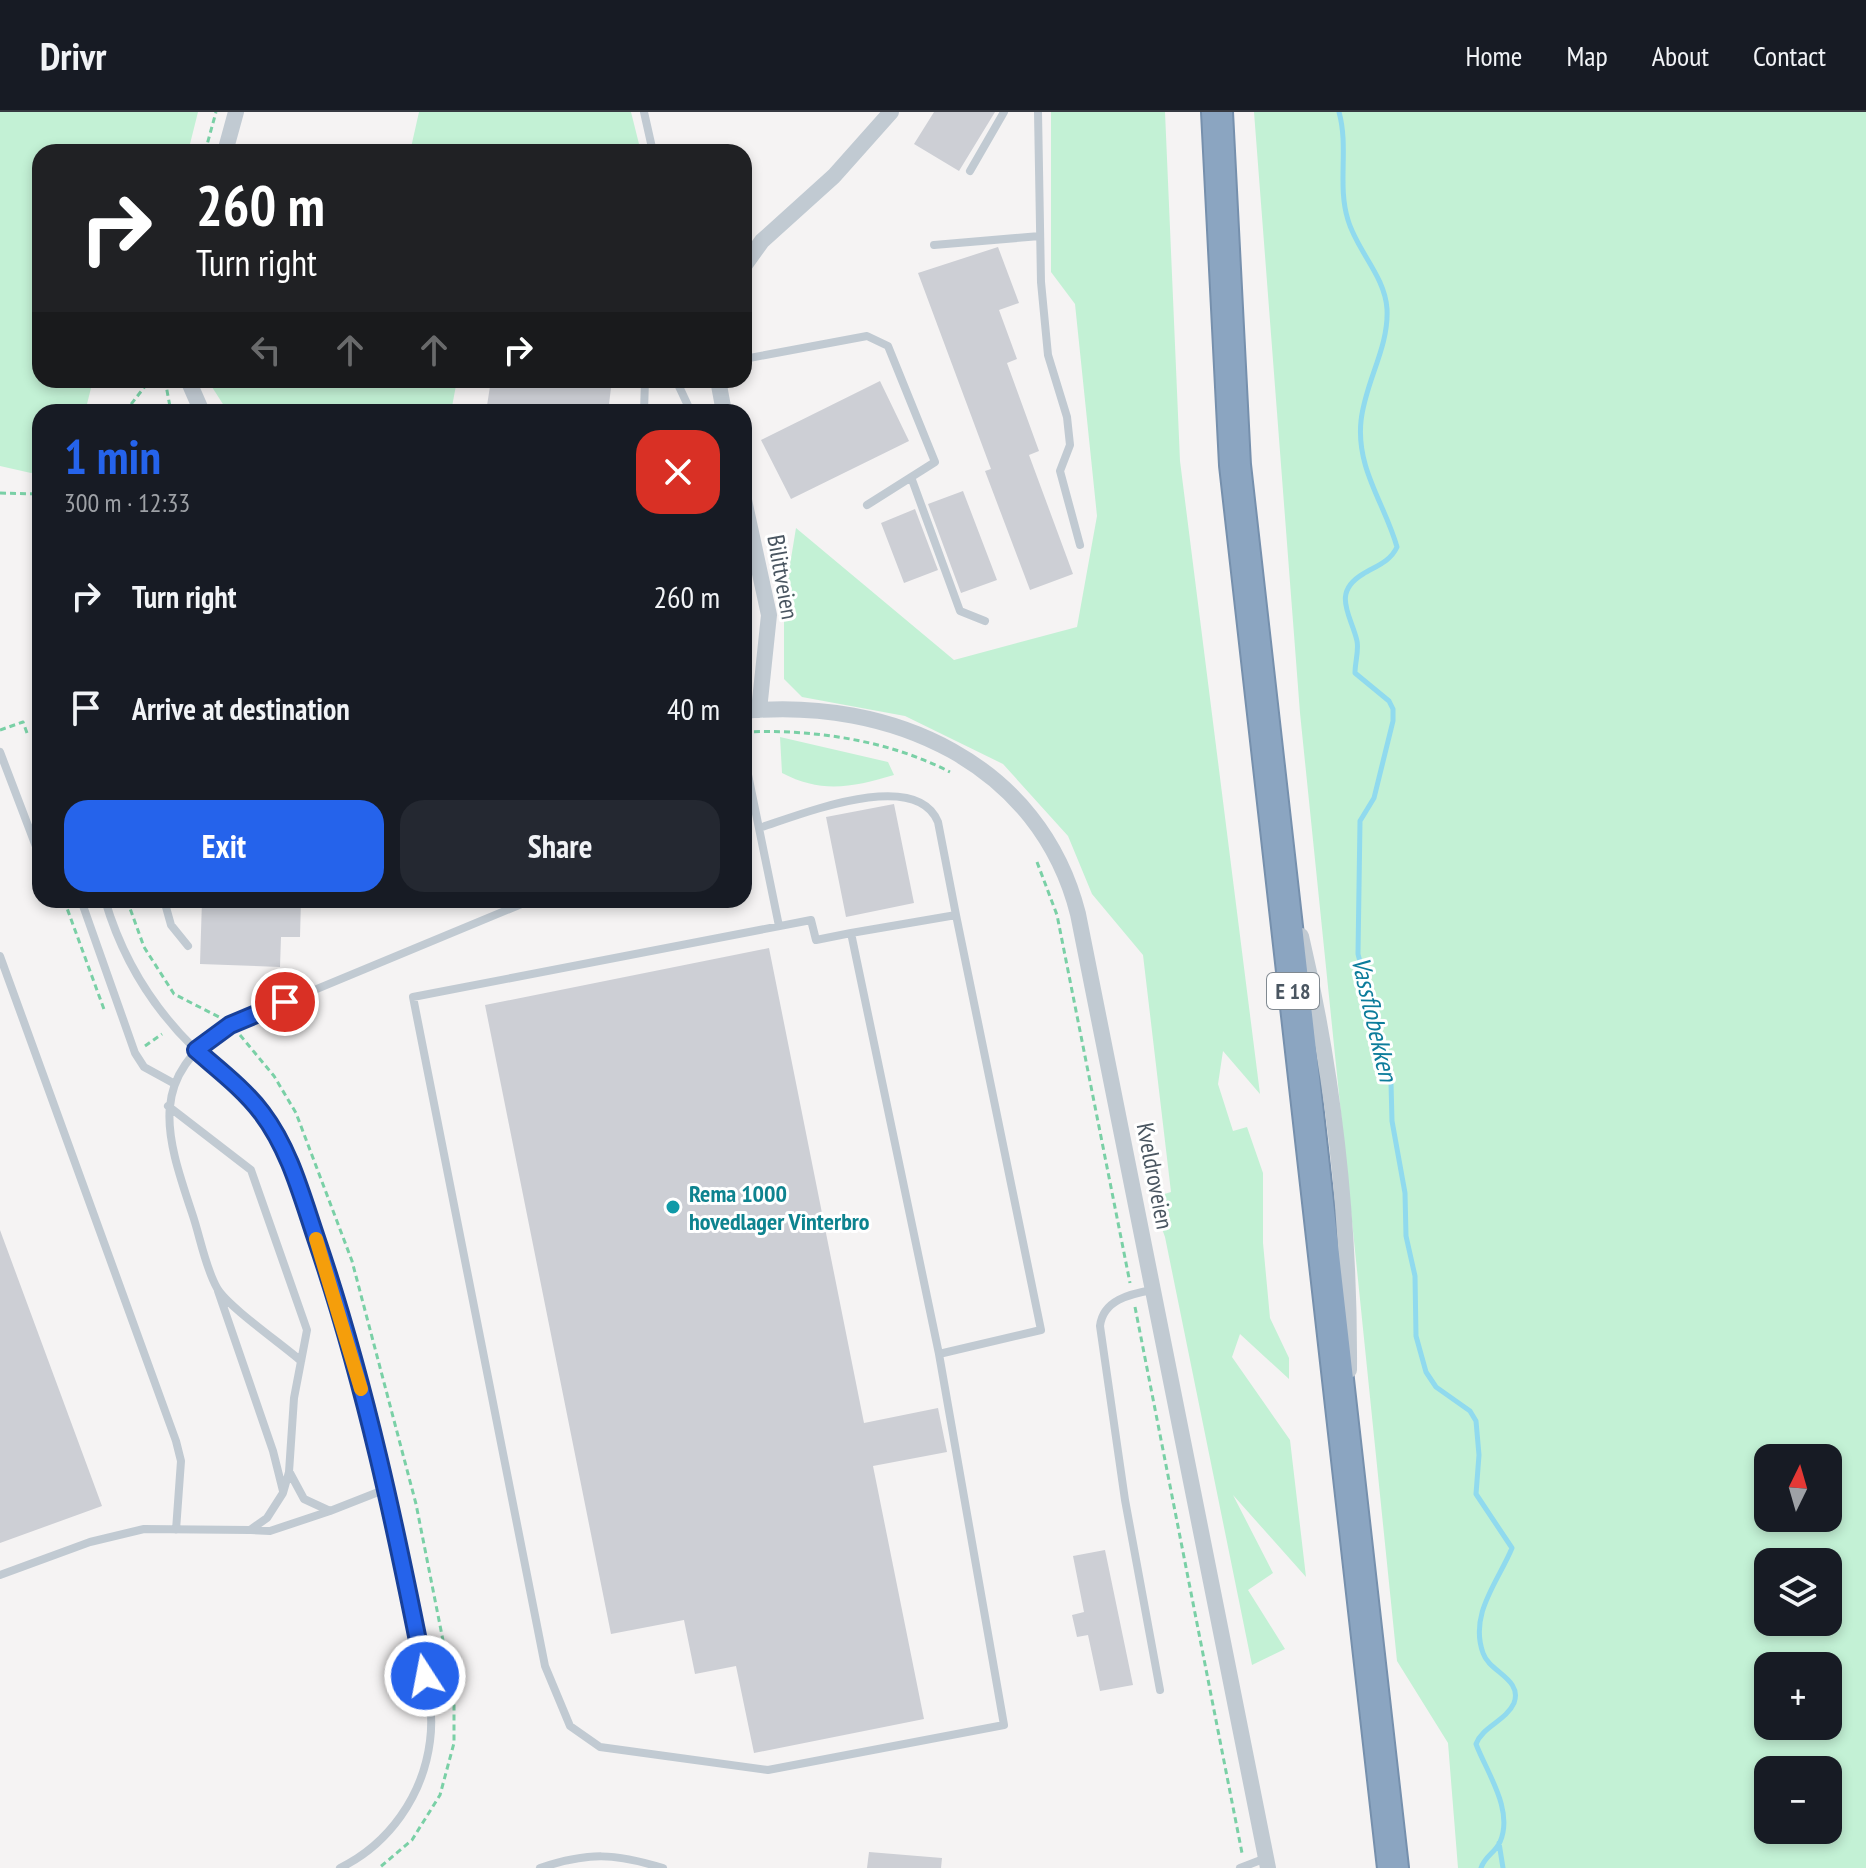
<!DOCTYPE html>
<html lang="en">
<head>
<meta charset="utf-8">
<style>
  :root { --surface:#171b24; --page:#242831; --text:#f1f3f6; --muted:#9ea1a6; --line:#363941; --accent:#2563eb }
  body { margin:0; font-family:"PT Sans Narrow",sans-serif; background:var(--page); color:var(--text); height:100vh; display:flex; flex-direction:column; font-size:30px; white-space:nowrap }
  * { box-sizing:border-box; margin:0 }
  p { font-size:26px; color:var(--muted) }
  .icon { flex:none; width:44px; height:44px; fill:none; stroke:currentColor; stroke-width:2; stroke-linecap:round; stroke-linejoin:round }
  .map { position:relative; flex:1; overflow:hidden }
  .sheet { position:absolute; left:32px; top:292px; width:720px; height:504px; display:flex; flex-direction:column; background:var(--surface); border-radius:24px; box-shadow:0 4px 12px #0003 }
  .sheet>* { flex:none }
  .guide { position:absolute; left:32px; top:32px; width:720px; height:244px; border-radius:24px; box-shadow:0 4px 12px #0003; background:#202124; color:#fff; overflow:hidden }
  .needle { width:52px; rotate:5deg }
  .tools { position:absolute; left:1754px; top:1332px; display:grid; gap:16px }
  .tools a { display:grid; place-items:center; width:88px; height:88px; border-radius:16px; background:var(--surface); box-shadow:0 4px 12px #0003; font-size:40px }
  .pin { position:absolute; display:grid; place-items:center; width:68px; height:68px; color:#fff; margin:-34px; border:4px solid #fff; border-radius:50%; box-shadow:0 2px 8px #0007 }
  .me { position:absolute; width:88px; margin:-44px; rotate:349deg; stroke-linejoin:round; filter:drop-shadow(0 0 6px #0008) }
  .turn { display:flex; align-items:center; gap:28px; height:168px; padding:0 32px; font-size:36px }
  .turn .icon { width:104px; height:104px; stroke-width:2.5 }
  .turn b { display:block; font-size:56px; line-height:68px }
  .lanes { display:flex; align-items:center; height:76px; padding:0 32px; background:#0003; justify-content:center; gap:40px; direction:ltr }
  .lanes .off { opacity:.35 }
  .round { display:grid; place-items:center; flex:none; width:84px; height:84px; border-radius:24px; background:var(--page) }
  .head { display:flex; align-items:center; justify-content:space-between; height:136px; padding:0 32px }
  h1 { font-size:48px; font-weight:800; line-height:60px; color:var(--accent) }
  .action { display:flex; gap:16px; margin-top:auto; padding:16px 32px }
  .action a { flex:1; height:92px; border-radius:24px; background:var(--accent); color:#fff; font-size:32px; font-weight:800; line-height:92px; text-align:center }
  .action a+a { background:var(--page); color:var(--text) }
  ul { padding:0; list-style:none }
  li { display:flex; align-items:center; gap:24px; height:112px; padding:0 32px }
  li div { flex:1 }
  li b { display:block; font-size:30px }
  li em { font-style:normal }
  header { display:flex; align-items:center; gap:48px; box-sizing:border-box; height:112px; padding:0 40px; background:var(--surface); border-bottom:2px solid var(--line) }
  header strong { font-size:38px }
  nav { display:flex; gap:44px; margin-inline-start:auto; font-size:28px }
  .map>svg:first-child { display:block }
</style>
</head>
<body>
<header>
<strong>Drivr</strong>
<nav><a>Home</a><a>Map</a><a>About</a><a>Contact</a></nav>
</header>
<div class="map">
<svg width="1866" height="1756" viewBox="0 0 1866 1756">
  <rect width="100%" height="100%" fill="#f5f3f3"/>
  <path fill="#c3f1d5" fill-rule="evenodd" d="M0,0H198L188,40H40V268H93L85,300H40V358L31,361L0,354Z
    M419,0H631L641,40H410Z
    M1051,0H1165L1180,349L1260,982L1223,939L1218,972L1233,1019L1247,1015L1263,1061V1131L1270,1206L1289,1246V1267L1240,1222L1232,1245L1290,1328L1306,1465L1233,1383L1273,1461L1248,1478L1285,1537L1252,1553L1165,1125L1151,1086L1171,1080L1143,843L1092,782L1068,724L1003,652L905,604L802,585L784,567V489L796,416L954,548L1077,515L1097,404L1075,192L1051,160Z
    M1254,0H1866V1756H1458L1448,1631L1397,1549L1300,601ZM1768,1346H1828V1406H1768ZM1768,1450H1828V1510H1768ZM1768,1554H1828V1614H1768ZM1768,1658H1828V1718H1768Z
    M253,268H457L451,300H228L212,275Z
    M780,625L888,650L894,663C853,675 822,682 782,661Z"/>
  <g fill="none" stroke-linecap="round" stroke-linejoin="round">
    <path stroke="#90daee" stroke-width="5" d="M1339,0C1349,36 1337,73 1348,108C1357,139 1385,164 1387,197C1389,236 1365,270 1361,309C1356,357 1385,392 1397,435C1390,450 1376,454 1363,462C1331,481 1351,503 1357,529C1359,539 1355,550 1355,561L1389,589L1393,597V609L1374,686L1360,709L1358,842L1391,971L1392,1009L1405,1081L1406,1124L1415,1164L1416,1224L1426,1260L1436,1275L1470,1299L1476,1309L1479,1343L1476,1382L1512,1436C1498,1470 1469,1502 1483,1541C1489,1560 1523,1567 1514,1591C1506,1609 1483,1614 1476,1632C1487,1661 1514,1698 1500,1730C1495,1741 1485,1744 1481,1756
      M1499,1731L1503,1756"/>
  </g>
  <path fill="#cdcfd5" d="M934,0H995L959,59L914,32Z
    M998,135L1019,191L999,198L1017,247L1007,251L1039,339L1029,343L1073,462L1030,478L985,359L991,357L918,161Z
    M491,268H612L608,300H486Z
    M880,269L909,329L791,387L761,328Z
    M963,379L997,468L961,481L928,392Z
    M915,397L938,458L904,471L881,411Z
    M894,692L914,791L846,805L826,705Z
    M202,788H301L300,825H281L280,855L200,852Z
    M769,836L864,1311L938,1296L947,1340L873,1354L924,1607L754,1641L736,1554L695,1562L684,1508L611,1522L485,893Z
    M0,1118L102,1394L0,1431Z
    M1105,1438L1133,1573L1100,1579L1088,1523L1077,1525L1072,1503L1084,1500L1073,1444Z
    M869,1740L942,1746L941,1756H867Z"/>
  <g fill="none" stroke-linecap="round" stroke-linejoin="round">
    <defs>
      <path id="highway" d="M1217,0L1235,353L1393,1756"/>
    </defs>
    <use href="#highway" stroke="#7690ad" stroke-width="34"/>
    <path stroke="#7ad0a6" stroke-width="3" stroke-dasharray="6 4" stroke-linecap="butt" d="M205,40L216,0
      M165,268L171,300
      M125,300L146,273L164,268
      M0,381L40,382
      M0,618L23,610L27,621
      M744,620C813,617 888,628 950,660
      M1037,750L1057,803L1130,1171
      M39,771H40
      M64,788L105,900
      M127,788L144,835L174,882L219,905
      M240,923L274,964L296,1001L352,1149L416,1392L454,1584V1631L440,1683L412,1728L379,1756
      M145,934L162,922
      M1135,1195L1242,1741"/>
    <path stroke="#c1cad2" stroke-width="8" d="M644,0L653,40
      M1038,0L1041,170L1048,243L1067,305L1070,333L1060,359L1080,433
      M970,59L1004,0
      M934,133L1040,124
      M744,247L867,224L888,234L935,350L867,393
      M676,268L691,300
      M644,300L645,268
      M911,365L960,499L985,509
      M0,640L40,745
      M744,643L779,814
      M759,716C800,703 916,655 938,710L956,803
      M81,788L135,941L144,955L175,972
      M105,788C122,846 151,894 194,936C223,964 255,987 276,1023C295,1056 305,1094 317,1130C358,1248 386,1370 411,1492C419,1536 436,1585 430,1629C423,1684 389,1732 340,1756
      M164,788L171,813L188,834
      M811,808L816,828L851,821L939,1242L1004,1613L768,1658L600,1635L570,1614L545,1554L413,885Z
      M851,821L956,803L1041,1218L939,1242
      M0,844L176,1329L181,1349L176,1418
      M1152,1178C1130,1182 1103,1188 1100,1214L1125,1388L1160,1578
      M218,1179L273,1339L283,1379
      M301,1249C283,1233 227,1194 217,1176C205,1155 200,1124 192,1101C165,1021 147,964 230,913L531,788
      M290,1361L304,1387L330,1399L386,1377
      M251,1418L270,1419L330,1399
      M0,1463L90,1430L144,1417L250,1418L267,1406L283,1381L289,1360L294,1286L307,1218L251,1058L168,994
      M540,1756C589,1740 614,1741 663,1756
      M1240,1756L1266,1746"/>
    <path stroke="#c1cad2" stroke-width="16" d="M225,40L236,0
      M744,154L762,129L834,64L891,0
      M188,268L202,300
      M718,268L724,300
      M744,388L769,503L759,598
      M744,599C891,585 1040,651 1078,802L1268,1756
      M1301,824C1334,965 1350,1113 1349,1258"/>
    <use href="#highway" stroke="#8ba5c1" stroke-width="30"/>
  </g>
  <g fill="none" stroke-linecap="round" stroke-linejoin="round">
    <defs>
      <path id="route" d="M285,890L230,913L196,938C219,958 244,977 262,1001C290,1038 302,1085 317,1129C365,1270 396,1417 425,1564"/>
    </defs>
    <use href="#route" stroke="#184099" stroke-width="20"/>
    <use href="#route" stroke="#2563eb" stroke-width="14"/>
    <path stroke="#f59e0b" stroke-width="14" d="M316,1127L361,1277"/>
  </g>
  <circle fill="#0f9aa8" stroke="#fff" stroke-width="3" cx="673" cy="1095" r="8"/>
  <g text-anchor="middle" dominant-baseline="central" stroke-width="6" stroke-linejoin="round" paint-order="stroke">
    <rect fill="#fff" stroke="#808990" stroke-width="2" x="1267" y="861" width="52" height="36" rx="6"/>
    <g font-size="22" font-weight="bold" fill="#4a5661">
      <text x="1293" y="879">E 18</text>
    </g>
    <g font-size="24" fill="#4a5661" stroke="#fff">
      <text transform="translate(783 465) rotate(80)">Bilittveien</text>
      <text transform="translate(1155 1064) rotate(79)">Kveldroveien</text>
    </g>
    <g font-size="24" font-weight="bold" fill="#0d838f" stroke="#fff" text-anchor="start">
      <text x="689" y="1081">Rema 1000<tspan x="689" dy="28">hovedlager Vinterbro</tspan></text>
    </g>
    <g font-size="26" font-style="italic" fill="#0c7c9b" stroke="#fff">
      <text transform="translate(1375 907) rotate(77)">Vassflobekken</text>
    </g>
  </g>
</svg>
<div class="tools">
<a><svg class="needle" viewBox="-14 -14 28 28"><path d="M0-13l5 13h-10z" fill="#e53935"/><path d="M0 13l5-13h-10z" fill="#9ea1a6"/></svg></a>
<a><svg class="icon" aria-label="layers" viewBox="0 0 24 24"><path d="M12 4l9 5-9 5-9-5zM3 14l9 5 9-5"/></svg></a>
<a>+</a>
<a>−</a>
</div>
<div class="pin" style="left:285px;top:890px;background:#d93025"><svg class="icon" aria-label="arrive" viewBox="0 0 24 24"><path d="M6 21V4h12l-3 4 3 4H6"/></svg></div>
<svg class="me" style="left:425px;top:1564px" viewBox="-20 -20 40 40"><circle r="17" fill="#2563eb" stroke="#fff" stroke-width="3"/><path d="M0-11L8 9 0 5-8 9z" fill="#fff"/></svg>
<div class="guide">
<div class="turn"><svg class="icon" aria-label="right" viewBox="0 0 24 24"><path d="M7 20v-9h11M14 6l5 5-5 5"/></svg><div><b>260 m</b>Turn right</div></div>
<div class="lanes"><svg class="icon off" aria-label="left" viewBox="0 0 24 24"><path d="M17 20v-9H6M10 6l-5 5 5 5"/></svg><svg class="icon off" aria-label="ahead" viewBox="0 0 24 24"><path d="M12 20V5M6 11l6-6 6 6"/></svg><svg class="icon off" aria-label="ahead" viewBox="0 0 24 24"><path d="M12 20V5M6 11l6-6 6 6"/></svg><svg class="icon" aria-label="right" viewBox="0 0 24 24"><path d="M7 20v-9h11M14 6l5 5-5 5"/></svg></div>
</div>
<section class="sheet">
<div class="head"><div><h1>1 min</h1><p>300 m · 12:33</p></div><a class="round" style="background:#d93025;color:#fff"><svg class="icon" aria-label="close" viewBox="0 0 24 24"><path d="M6 6l12 12M18 6L6 18"/></svg></a></div>
<ul>
<li><svg class="icon" aria-label="right" viewBox="0 0 24 24"><path d="M7 20v-9h11M14 6l5 5-5 5"/></svg><div><b>Turn right</b></div><em>260 m</em></li>
<li><svg class="icon" aria-label="arrive" viewBox="0 0 24 24"><path d="M6 21V4h12l-3 4 3 4H6"/></svg><div><b>Arrive at destination</b></div><em>40 m</em></li>
</ul>
<div class="action"><a>Exit</a><a>Share</a></div>
</section>
</div>
</body>
</html>
